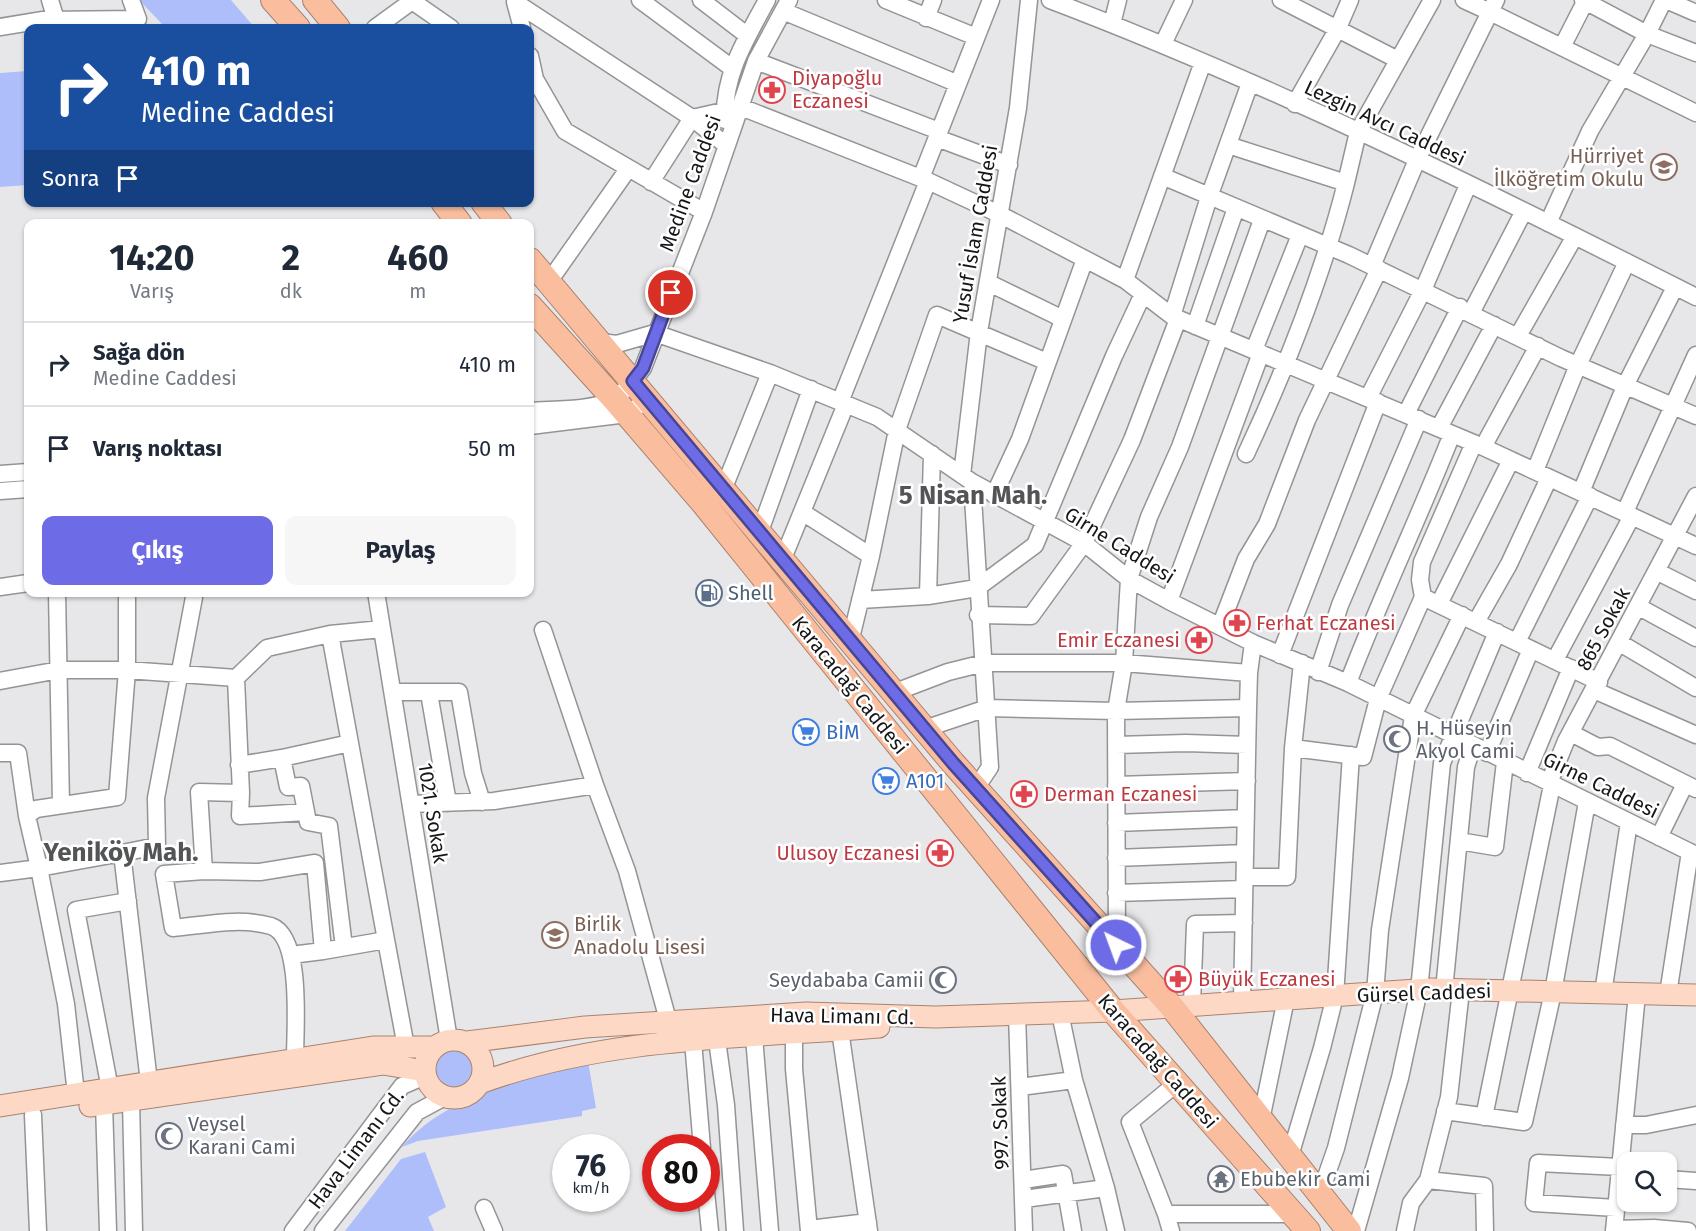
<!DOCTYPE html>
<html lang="tr">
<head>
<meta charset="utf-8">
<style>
  :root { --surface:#fff; --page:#f6f6f7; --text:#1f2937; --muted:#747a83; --line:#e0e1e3; --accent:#6d6ce6 }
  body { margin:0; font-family:"Fira Sans",sans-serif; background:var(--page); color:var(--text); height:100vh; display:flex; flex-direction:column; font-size:22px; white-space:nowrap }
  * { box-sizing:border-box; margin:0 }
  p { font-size:20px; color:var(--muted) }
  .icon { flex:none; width:33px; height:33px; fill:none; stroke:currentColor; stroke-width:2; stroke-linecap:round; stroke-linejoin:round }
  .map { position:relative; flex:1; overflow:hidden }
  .panel { position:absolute; left:24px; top:219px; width:510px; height:378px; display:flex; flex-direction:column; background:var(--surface); border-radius:12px; box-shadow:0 2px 4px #0004 }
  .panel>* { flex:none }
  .hud { position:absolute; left:24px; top:24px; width:510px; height:183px; border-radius:12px; box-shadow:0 2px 4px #0004; background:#1a4fa0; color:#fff; overflow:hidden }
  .tools { position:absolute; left:1617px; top:1152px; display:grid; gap:12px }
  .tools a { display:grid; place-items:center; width:60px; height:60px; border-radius:12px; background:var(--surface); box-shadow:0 2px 4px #0004; font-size:30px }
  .speed { position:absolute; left:552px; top:1134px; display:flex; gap:12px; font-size:30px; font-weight:700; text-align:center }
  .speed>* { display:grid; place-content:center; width:78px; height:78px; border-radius:50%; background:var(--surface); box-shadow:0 2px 4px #0004; line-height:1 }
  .speed small { font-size:15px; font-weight:400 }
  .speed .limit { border:9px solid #d22; background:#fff; color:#111 }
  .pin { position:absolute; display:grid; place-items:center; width:51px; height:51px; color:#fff; margin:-26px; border:3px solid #fff; border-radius:50%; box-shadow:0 2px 6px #0007 }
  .me { position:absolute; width:66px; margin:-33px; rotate:318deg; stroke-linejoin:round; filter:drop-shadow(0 0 4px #0008) }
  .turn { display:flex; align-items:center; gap:21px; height:126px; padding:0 18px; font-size:27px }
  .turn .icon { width:78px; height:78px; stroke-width:2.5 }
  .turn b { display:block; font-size:42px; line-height:51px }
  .then { display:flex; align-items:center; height:57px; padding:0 18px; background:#0003; gap:12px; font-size:22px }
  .eta { display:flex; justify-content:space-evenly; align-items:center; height:102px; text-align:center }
  .eta b { font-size:36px; font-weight:700; line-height:42px }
  .cta { display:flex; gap:12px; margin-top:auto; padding:12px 18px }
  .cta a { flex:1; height:69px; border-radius:12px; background:var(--accent); color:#fff; font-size:24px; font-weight:700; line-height:69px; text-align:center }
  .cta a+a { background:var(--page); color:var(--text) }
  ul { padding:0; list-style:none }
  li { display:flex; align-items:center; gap:18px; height:84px; padding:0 18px; border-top:2px solid var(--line) }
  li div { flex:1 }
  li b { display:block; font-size:22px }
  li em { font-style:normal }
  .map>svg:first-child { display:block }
</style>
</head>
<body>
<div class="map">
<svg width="1696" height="1231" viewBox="0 0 1696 1231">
  <rect width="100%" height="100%" fill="#e7e7ea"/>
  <path fill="#aebefb" d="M139,0H231L255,28H166Z
    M28,71V185L0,187V73Z
    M433 1070a21 21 0 1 1 42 0a21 21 0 1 1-42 0Z
    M588,1061L596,1108L582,1111V1116L418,1141L402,1147C446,1095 525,1078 588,1061Z
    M425,1152L446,1207L428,1217L434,1231H345L401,1159Z"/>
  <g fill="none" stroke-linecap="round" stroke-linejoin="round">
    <defs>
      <path id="minor" d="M50,0L56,20
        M640,0L732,68
        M701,0L748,36
        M886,0L976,37
        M1050,0C1271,84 1485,190 1696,297
        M1281,0L1398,60
        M1496,0L1490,12L1696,113
        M1583,0L1647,34L1696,53
        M1666,0L1696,13
        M783,11L956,83
        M926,18L933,0
        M1112,24L1118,0
        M0,27L43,20L138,19L131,0
        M375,28L412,1L451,28
        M522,28L515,2L692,118L726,145
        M1163,44L1184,0
        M1562,47L1586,0
        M530,56L535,79L565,131L704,212
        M756,61L939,131
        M1295,104L1337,30L1350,0
        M725,120C723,75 746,39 767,0
        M937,138L1009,165
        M1228,145L1346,183L1358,132L1432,0
        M1162,176L1349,255L1561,358L1696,416
        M921,178L991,0
        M651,182L692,118L741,107L928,181L1001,215L1125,280L1172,316L1483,447L1696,546
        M1548,223L1590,131L1647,34L1664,0
        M1372,266L1417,160L1490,12L1464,0
        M1125,280L1203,62
        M548,283L628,169
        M989,283L1063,319
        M1471,313L1524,211
        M1172,316L1209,197L1250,83
        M1195,326L1236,208
        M655,333L770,373L877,417L972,482L1084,543L1129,579L1169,601L1253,643L1348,683L1696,855
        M1518,336L1575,236
        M600,342L617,344L655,333
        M1254,350L1300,235
        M1368,398L1423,290L1468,185
        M840,402L928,181
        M530,411C555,409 591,411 614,399C625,392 635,378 643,368L704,212L756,61L789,0
        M1406,414L1460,307
        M530,426L627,414L647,400
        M1439,428L1494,325
        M1483,447L1538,346
        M1246,454C1287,366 1322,278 1346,183
        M1535,471L1578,365L1627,262
        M0,474L28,472
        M962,475L979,332L1018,108L1029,0
        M972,482L990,767L976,788
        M723,490L770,373
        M0,491L28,489
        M1581,492L1626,384L1675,287
        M994,495L1020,439L1085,259
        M802,512L871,556L897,430L937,315L1047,362
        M1625,512L1696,355
        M759,534L811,389
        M782,561L846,404
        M1658,572L1696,591
        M0,587L28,583
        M57,592L61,805
        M376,592L449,1040
        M928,596L977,588L1035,545L1114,356L1143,294
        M1423,597L1420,580L1422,562L1474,443
        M860,600L928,596L932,454
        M1169,601L1261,353
        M1439,604L1511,460
        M1639,607L1696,638
        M978,615L1031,616L1084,543L1132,440L1178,319
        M1476,622L1509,564L1549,478
        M1221,624L1246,559L1267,524L1307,420L1379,269
        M330,634L386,940
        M850,642L871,556
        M1517,642L1590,496
        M1620,643L1696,688
        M1280,655L1378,402
        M1555,660L1632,516
        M1318,672L1340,605L1419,419
        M236,678L241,793L199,792L204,871L260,872L315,863L323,951L386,940L406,1047
        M0,681L59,670H127L236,678L267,648L330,634L382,629
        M1348,683C1380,599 1419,518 1452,434
        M1594,690L1696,735
        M393,692H459L473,773L482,802
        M429,693L448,803
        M893,693L948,672L984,663H1124L1249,673L1253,643
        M924,729L987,708L1116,711L1248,708L1249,673
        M1571,733L1598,747L1610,746L1696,789
        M1116,745L1186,743L1247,745
        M1293,748L1363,757L1378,699L1423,597L1599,682
        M0,753H18L27,816
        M1487,753L1531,649
        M282,758L350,743
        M239,765L282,758L288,787L301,786L308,822L329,826L344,947
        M1527,773L1571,668
        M1549,783L1566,741L1696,496
        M595,785L627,871L668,1020
        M1116,785L1247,781
        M241,793L240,816L306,812
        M411,804L494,801L595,785L543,630
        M1116,823L1246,818
        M1659,837L1685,784
        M1459,841L1495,847L1505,762
        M122,853L157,846L156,798L195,592
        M1116,858L1245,853
        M204,871L164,874L173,928C205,925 240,917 271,926C303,937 295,1029 295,1058
        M0,873L39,868L27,816L36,809L117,797L127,670V592
        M1245,877H1287L1293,748L1302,663
        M1116,893L1244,889
        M1117,945L1116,711L1124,663L1129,579L1149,517L1180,447L1262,220
        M291,955L323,951
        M1444,990L1466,767L1473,745
        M1603,993L1629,822
        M1668,994L1690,852
        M1242,1002L1248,708
        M1192,1005L1195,924L1244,923
        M1017,1014L1024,1231
        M840,1030L869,1231
        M794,1034V1069L809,1231
        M754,1037L770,1231
        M717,1040L726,1105L735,1231
        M693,1041L702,1148
        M1020,1087L1074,1080L1060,1013
        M110,1089L76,910L128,901
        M76,1094L66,1004L39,868L122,853L149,1082
        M131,1101L134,1231
        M104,1104L108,1231
        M1445,1111L1524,1122L1553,992L1587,802
        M33,1115L38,1231
        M1484,1117L1552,785
        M1261,1120L1286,999
        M1624,1125H1646L1696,1115
        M1290,1156L1322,1048L1335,996L1351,755
        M1666,1179L1696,1181
        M1023,1180L1063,1174L1073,1231
        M1428,1180L1484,1186L1485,1231
        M1106,1188L1116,1231
        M706,1192L710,1231
        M1320,1194L1336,1148L1375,993L1380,930L1413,716L1462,615
        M1024,1199L1106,1188L1074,1080
        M484,1208L494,1231
        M1616,1208L1534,1203L1538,1163L1620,1167
        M1166,1214L1130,1122L1177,1083
        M809,1229L868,1222
        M1614,1229L1654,1228L1688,1231
        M293,1231L402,1086L425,1076
        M323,1231L417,1112L445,1097
        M1171,1231L1166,1214H1293
        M1356,1231L1400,1078L1419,990L1442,763L1497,632
        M1405,1231L1411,1203L1428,1180L1449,1097L1461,990
        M1614,1231L1637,994"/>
      <path id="major" d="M425 1069a29 29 0 1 1 58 0a29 29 0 1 1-58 0Z
        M467,1042L585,1027L806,1013L936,1017L1113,1011L1431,989L1696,995
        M480,1083C607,1036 746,1038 879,1027
        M0,1106L373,1047H434
        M90,1106L383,1064L425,1071"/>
      <path id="highway" d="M273,0L298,28
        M315,0L338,28
        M443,202L460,224
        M483,202L500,224
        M530,260L953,763L1172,1007L1349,1231
        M530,306L614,399L704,504L1113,1011L1308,1231"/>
    </defs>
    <use href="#minor" stroke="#949497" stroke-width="19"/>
    <use href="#major" stroke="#aa836f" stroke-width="23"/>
    <use href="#highway" stroke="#aa836f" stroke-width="26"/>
    <use href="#minor" stroke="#fff" stroke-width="16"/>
    <use href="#major" stroke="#fcd8c5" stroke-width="21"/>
    <use href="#highway" stroke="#fabe9f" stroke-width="24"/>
  </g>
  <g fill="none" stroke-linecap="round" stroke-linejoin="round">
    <defs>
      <path id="route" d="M671,293L643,368L633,381L953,763L1116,945"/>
    </defs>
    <use href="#route" stroke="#474696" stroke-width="15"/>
    <use href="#route" stroke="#6d6ce6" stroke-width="10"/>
  </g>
  <defs>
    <symbol id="pharmacy-ring" viewBox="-11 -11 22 22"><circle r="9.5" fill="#fff" stroke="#e0444e" stroke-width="1.5"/><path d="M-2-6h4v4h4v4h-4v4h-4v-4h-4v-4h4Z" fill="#e0444e"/></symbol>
    <symbol id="school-ring" viewBox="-11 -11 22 22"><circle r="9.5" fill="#fff" stroke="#8d6e63" stroke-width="1.5"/><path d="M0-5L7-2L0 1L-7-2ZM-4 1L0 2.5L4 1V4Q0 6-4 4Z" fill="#8d6e63"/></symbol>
    <symbol id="fuel-ring" viewBox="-11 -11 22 22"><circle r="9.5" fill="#fff" stroke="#5c6f8a" stroke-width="1.5"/><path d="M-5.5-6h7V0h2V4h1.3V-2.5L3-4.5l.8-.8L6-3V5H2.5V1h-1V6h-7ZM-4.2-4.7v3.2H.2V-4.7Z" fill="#5c6f8a"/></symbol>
    <symbol id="supermarket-ring" viewBox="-11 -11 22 22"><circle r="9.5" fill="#fff" stroke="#3f7fe0" stroke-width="1.5"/><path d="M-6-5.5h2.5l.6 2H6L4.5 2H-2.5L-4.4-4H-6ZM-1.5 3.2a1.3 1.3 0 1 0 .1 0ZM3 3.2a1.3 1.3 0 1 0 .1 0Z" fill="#3f7fe0"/></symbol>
    <symbol id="mosque-ring" viewBox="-11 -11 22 22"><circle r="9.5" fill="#fff" stroke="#6b7280" stroke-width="1.5"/><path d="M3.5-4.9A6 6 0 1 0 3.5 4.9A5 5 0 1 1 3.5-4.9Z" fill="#6b7280"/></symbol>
    <symbol id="temple-ring" viewBox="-11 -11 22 22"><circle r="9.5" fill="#fff" stroke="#6b7280" stroke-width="1.5"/><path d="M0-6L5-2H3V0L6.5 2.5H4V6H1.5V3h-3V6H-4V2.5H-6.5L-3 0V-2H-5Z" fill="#6b7280"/></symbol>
  </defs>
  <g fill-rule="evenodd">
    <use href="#pharmacy-ring" x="757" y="75" width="30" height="30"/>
    <use href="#school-ring" x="1649" y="152" width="30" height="30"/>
    <use href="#fuel-ring" x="694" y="578" width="30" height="30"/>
    <use href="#pharmacy-ring" x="1222" y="608" width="30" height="30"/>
    <use href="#pharmacy-ring" x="1184" y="625" width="30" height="30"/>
    <use href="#supermarket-ring" x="791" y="717" width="30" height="30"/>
    <use href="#mosque-ring" x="1382" y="724" width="30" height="30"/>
    <use href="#supermarket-ring" x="871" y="766" width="30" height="30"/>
    <use href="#pharmacy-ring" x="1009" y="779" width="30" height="30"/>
    <use href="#pharmacy-ring" x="925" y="838" width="30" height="30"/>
    <use href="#school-ring" x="540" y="920" width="30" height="30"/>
    <use href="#pharmacy-ring" x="1163" y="964" width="30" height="30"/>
    <use href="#mosque-ring" x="928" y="965" width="30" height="30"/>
    <use href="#mosque-ring" x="154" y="1121" width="30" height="30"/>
    <use href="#temple-ring" x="1206" y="1164" width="30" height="30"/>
  </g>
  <g text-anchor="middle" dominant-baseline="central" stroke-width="5" stroke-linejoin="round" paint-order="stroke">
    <g font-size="20" fill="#be3a42" stroke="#fff" text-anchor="start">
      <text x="792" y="78">Diyapoğlu<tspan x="792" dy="23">Eczanesi</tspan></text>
      <text x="1256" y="623">Ferhat Eczanesi</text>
      <text x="1180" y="640" text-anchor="end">Emir Eczanesi</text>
      <text x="1044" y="794">Derman Eczanesi</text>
      <text x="920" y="853" text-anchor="end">Ulusoy Eczanesi</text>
      <text x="1198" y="979">Büyük Eczanesi</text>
    </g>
    <g font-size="20" fill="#151617" stroke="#fff">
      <text transform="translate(1385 123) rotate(25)">Lezgin Avcı Caddesi</text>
      <text transform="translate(690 183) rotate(-70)">Medine Caddesi</text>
      <text transform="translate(975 234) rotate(-80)">Yusuf İslam Caddesi</text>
      <text transform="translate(1120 545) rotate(32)">Girne Caddesi</text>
      <text transform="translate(1603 629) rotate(-62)">865 Sokak</text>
      <text transform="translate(850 685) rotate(51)">Karacadağ Caddesi</text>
      <text transform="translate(1601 785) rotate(26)">Girne Caddesi</text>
      <text transform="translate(433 813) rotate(81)">1021. Sokak</text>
      <text transform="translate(1424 993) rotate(-2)">Gürsel Caddesi</text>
      <text transform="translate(842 1016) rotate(1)">Hava Limanı Cd.</text>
      <text transform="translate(1158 1061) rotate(49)">Karacadağ Caddesi</text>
      <text transform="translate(1000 1123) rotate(-92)">997. Sokak</text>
      <text transform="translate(356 1149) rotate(-53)">Hava Limanı Cd.</text>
    </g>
    <g font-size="20" fill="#785e54" stroke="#fff" text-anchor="end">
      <text x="1644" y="156">Hürriyet<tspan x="1644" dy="23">İlköğretim Okulu</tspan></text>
      <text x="574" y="924" text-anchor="start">Birlik<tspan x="574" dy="23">Anadolu Lisesi</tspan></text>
    </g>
    <g font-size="20" fill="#4e5e75" stroke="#fff" text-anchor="start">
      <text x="728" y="593">Shell</text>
    </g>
    <g font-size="20" fill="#5b616d" stroke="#fff" text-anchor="start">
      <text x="1416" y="728">H. Hüseyin<tspan x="1416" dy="23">Akyol Cami</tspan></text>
      <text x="924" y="980" text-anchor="end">Seydababa Camii</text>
      <text x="188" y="1124">Veysel<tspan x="188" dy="23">Karani Cami</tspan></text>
      <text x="1240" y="1179">Ebubekir Cami</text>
    </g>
    <g font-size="20" fill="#366cbe" stroke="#fff" text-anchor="start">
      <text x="826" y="732">BİM</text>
      <text x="906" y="781">A101</text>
    </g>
    <g font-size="26" font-weight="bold" fill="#535456" stroke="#fff">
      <text x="973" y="495">5 Nisan Mah.</text>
      <text x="121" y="852">Yeniköy Mah.</text>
    </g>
  </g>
</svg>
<div class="tools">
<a><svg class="icon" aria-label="search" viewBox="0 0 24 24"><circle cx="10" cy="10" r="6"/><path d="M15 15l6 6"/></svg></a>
</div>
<div class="speed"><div>76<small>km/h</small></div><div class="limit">80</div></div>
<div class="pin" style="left:671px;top:293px;background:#d93025"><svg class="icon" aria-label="arrive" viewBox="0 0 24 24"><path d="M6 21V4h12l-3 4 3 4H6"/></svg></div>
<svg class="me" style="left:1116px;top:945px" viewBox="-20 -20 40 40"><circle r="17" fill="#6d6ce6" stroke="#fff" stroke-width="3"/><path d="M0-11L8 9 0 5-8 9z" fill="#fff"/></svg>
<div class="hud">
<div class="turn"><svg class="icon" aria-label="right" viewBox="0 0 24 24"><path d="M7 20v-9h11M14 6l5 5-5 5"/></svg><div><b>410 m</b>Medine Caddesi</div></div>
<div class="then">Sonra<svg class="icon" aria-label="arrive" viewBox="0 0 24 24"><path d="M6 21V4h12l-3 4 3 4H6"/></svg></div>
</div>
<section class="panel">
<div class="eta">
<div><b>14:20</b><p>Varış</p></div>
<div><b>2</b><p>dk</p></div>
<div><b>460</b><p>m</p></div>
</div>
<ul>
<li><svg class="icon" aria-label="right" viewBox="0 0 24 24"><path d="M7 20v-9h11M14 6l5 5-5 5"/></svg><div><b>Sağa dön</b><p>Medine Caddesi</p></div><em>410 m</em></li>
<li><svg class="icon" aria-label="arrive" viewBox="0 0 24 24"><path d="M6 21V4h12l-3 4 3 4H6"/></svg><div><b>Varış noktası</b></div><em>50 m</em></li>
</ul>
<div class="cta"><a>Çıkış</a><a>Paylaş</a></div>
</section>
</div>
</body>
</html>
